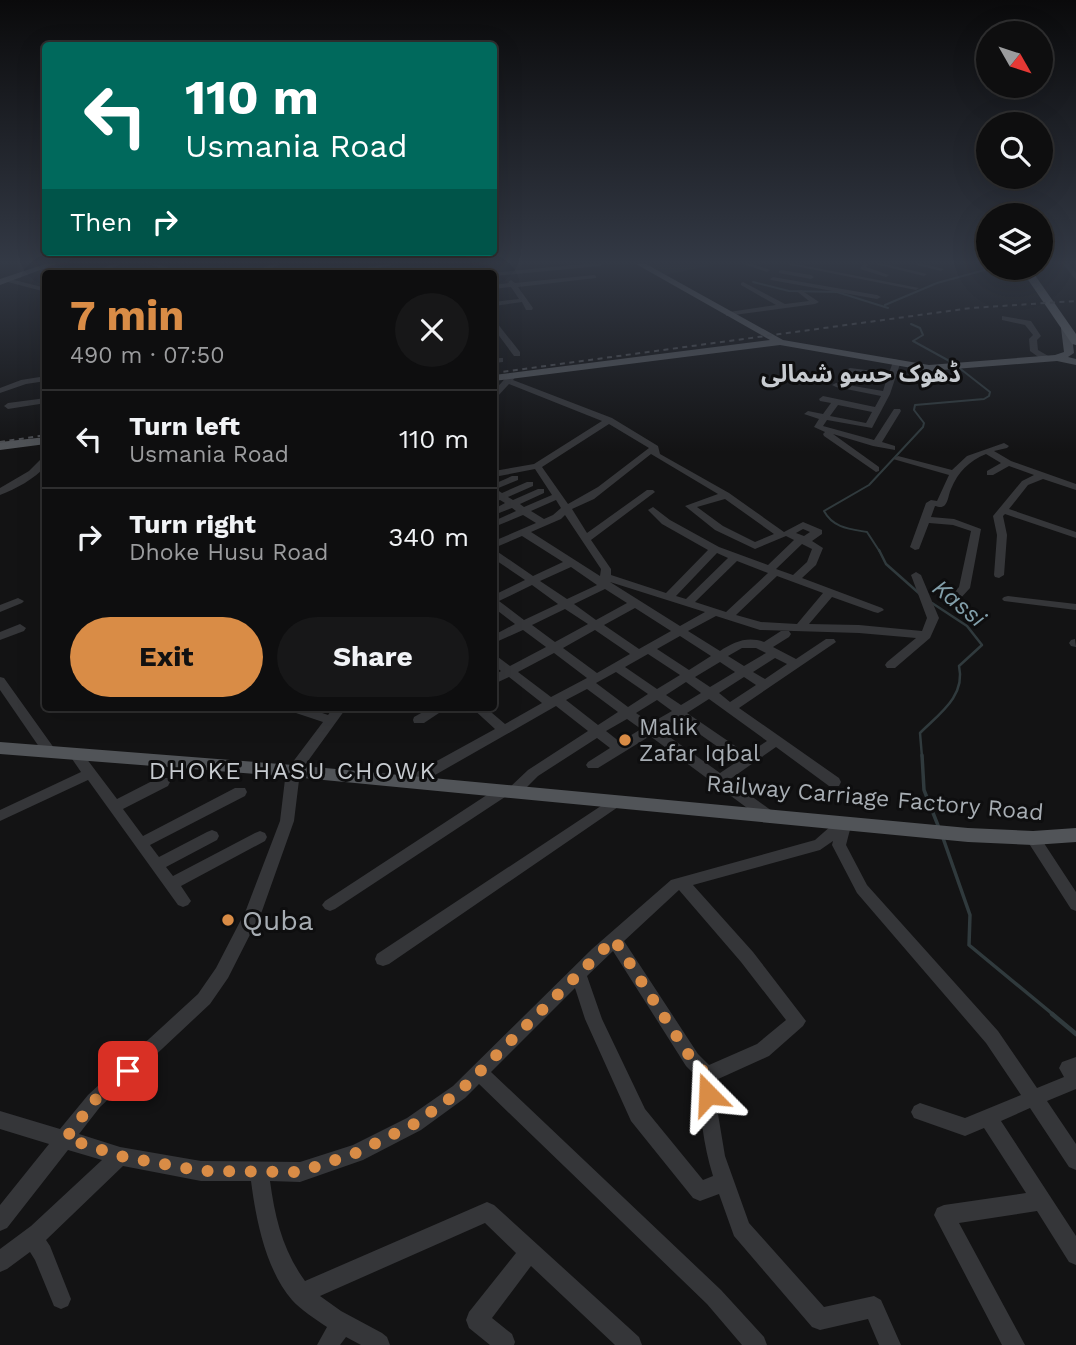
<!DOCTYPE html>
<html lang="en">
<head>
<meta charset="utf-8">
<style>
  :root { --surface:#0e0e0f; --page:#171718; --text:#f1f3f6; --muted:#9b9c9e; --line:#2e2e2f; --accent:#d98c46 }
  body { margin:0; font-family:"Work Sans","Noto Sans Arabic",sans-serif; background:var(--page); color:var(--text); height:100vh; display:flex; flex-direction:column; font-size:26px; white-space:nowrap }
  * { box-sizing:border-box; margin:0 }
  p { font-size:23px; color:var(--muted) }
  .icon { flex:none; width:38px; height:38px; fill:none; stroke:currentColor; stroke-width:2; stroke-linecap:round; stroke-linejoin:round }
  .map { position:relative; flex:1; overflow:hidden }
  .panel { position:absolute; left:42px; top:270px; width:455px; height:441px; display:flex; flex-direction:column; background:var(--surface); border-radius:7px; box-shadow:0 7px 28px #0002,0 0 0 2px var(--line) }
  .panel>* { flex:none }
  .banner { position:absolute; left:42px; top:42px; width:455px; height:214px; border-radius:7px; box-shadow:0 7px 28px #0002,0 0 0 2px var(--line); background:#00695c; color:#fff; overflow:hidden }
  .needle { width:46px; rotate:129deg }
  .fabs { position:absolute; left:976px; top:21px; display:grid; gap:14px }
  .fabs a { display:grid; place-items:center; width:77px; height:77px; border-radius:50%; background:var(--surface); box-shadow:0 7px 28px #0002,0 0 0 2px var(--line); font-size:35px }
  .pin { position:absolute; display:grid; place-items:center; width:60px; height:60px; color:#fff; margin:-30px; border-radius:14px; box-shadow:0 4px 10px #0006 }
  .me { position:absolute; width:77px; margin:-38px; rotate:339deg; stroke-linejoin:round; filter:drop-shadow(0 0 5px #0008) }
  .turn { display:flex; align-items:center; gap:24px; height:147px; padding:0 28px; font-size:32px }
  .turn .icon { width:91px; height:91px; stroke-width:2.5 }
  .turn b { display:block; font-size:49px; line-height:60px }
  .then { display:flex; align-items:center; height:66px; padding:0 28px; background:#0003; gap:14px; font-size:26px }
  .round { display:grid; place-items:center; flex:none; width:74px; height:74px; border-radius:37px; background:var(--page) }
  .headline { display:flex; align-items:center; justify-content:space-between; height:119px; padding:0 28px }
  h1 { font-size:42px; font-weight:700; line-height:52px; color:var(--accent) }
  .primary-button { display:flex; gap:14px; margin-top:auto; padding:14px 28px }
  .primary-button a { flex:1; height:80px; border-radius:42px; background:var(--accent); color:#111; font-size:28px; font-weight:700; line-height:80px; text-align:center }
  .primary-button a+a { background:var(--page); color:var(--text) }
  ul { padding:0; list-style:none }
  li { display:flex; align-items:center; gap:21px; height:98px; padding:0 28px; border-top:2px solid var(--line) }
  li div { flex:1 }
  li b { display:block; font-size:26px }
  li em { font-style:normal }
  .map>svg:first-child { display:block }
</style>
</head>
<body>
<div class="map">
<svg width="1076" height="1345" viewBox="0 0 1076 1345">
  <rect width="100%" height="100%" fill="#131314"/>
  <path fill="#1f2021" d="M640,264H718L660,276Z"/>
  <g fill="none" stroke-linecap="round" stroke-linejoin="round">
    <path stroke="#303a3d" stroke-width="2" d="M753,282L789,291L837,292L888,308
      M885,305L937,283L992,268
      M911,324L920,328L923,335L913,341L953,363
      M880,552L867,532C850,529 833,528 824,511L869,485L923,427L924,423L914,410L915,405L984,399L989,396L990,392L958,367"/>
    <path stroke="#303a3d" stroke-width="2.5" d="M879,550L886,564L921,595
      M922,757L920,733C939,714 966,696 959,666L982,645L967,626L932,603"/>
    <path stroke="#303a3d" stroke-width="3.5" d="M922,755L924,790L939,828
      M943,838L970,915L969,945L1055,1016"/>
    <path stroke="#303a3d" stroke-width="4.5" d="M1052,1014L1076,1034"/>
    <path fill="#353639" fill-rule="evenodd" d="M46,264H50L82,273H71L46,266Z
      M113,264H121L100,273H91Z
      M148,264H157L175,270L172,272Z
      M273,264H281L260,273H251Z
      M385,264H397L354,273H340Z
      M583,264H603L600,266L494,276V273H491Z
      M743,264H752L770,270L767,272Z
      M785,264H796L919,288L916,290Z
      M863,264H869L866,267L889,275L886,277L860,269Z
      M875,264H885L927,274L924,276Z
      M913,264H924L944,269L941,271Z
      M1063,264H1069L1076,273V280Z
      M781,270L811,275L814,277L811,279L779,273V271Z
      M594,275L596,276V278L518,287L533,308L532,310H526L522,302L494,306V302L519,299L511,287L494,289V285L509,283L508,282L511,280L515,283Z
      M773,277L877,295L881,297L877,299L771,280L770,279Z
      M6,278L46,288V292L4,281L3,280Z
      M743,282L785,304L809,301L799,293L798,292L801,290L819,302L815,304L726,316V312H729L776,305L741,285V283Z
      M1002,316L1031,321L1041,336L1037,340L1038,350L1050,357V361H1044L1030,351L1029,339L1033,335L1025,325L1002,320Z
      M494,323H497L520,352V356H514L494,329Z
      M500,358H503V362L494,363V359Z
      M894,359L901,361L890,394L872,428L827,420L823,426L874,440L894,409H900L901,411L882,442L895,446V450L873,446L833,434L879,467V471L876,472L824,436L823,434L825,432L814,427L819,419L804,414L808,411L823,414L831,403L820,401L819,399L823,396L875,407L881,396L836,387L832,385L836,383L883,391L887,378L850,372L846,370L850,368L889,373ZM838,405L872,412L866,423L830,416Z
      M510,373L517,375L513,380L612,418L658,446L660,454L729,493L784,532L803,522L822,530V534L812,541L823,548L816,565L802,578L882,608L884,610L878,613L874,612L832,597L809,624L859,625L922,631L927,618L911,575L916,572L921,575L939,618L930,638L895,668H887L885,665L887,662L916,638L859,633L760,630L716,616L688,631L720,651C734,642 747,636 764,642L781,631H789L791,634L789,637L773,647L796,659L826,639H834L836,642L739,708L839,778L841,782L839,786H829L776,747L729,780L772,811L774,815L772,819L767,820L762,819L650,736L598,768H588L586,765L588,762L610,748L597,738L538,776L518,796L513,797L508,795L335,909L330,911L325,909L322,905L325,901L499,787L504,786L509,788L528,770L588,731L556,706L414,787H404L402,783L404,779L495,729L471,707H485L505,724L542,703L509,677L494,684V675L501,671L494,666V656L498,657L510,666L546,647L523,630L494,643V635L515,624L494,608V595L525,580L494,559V551L498,552L533,576L563,562L522,536L494,548V541L536,523L523,515L494,527V521L516,511L512,508L494,515V509L505,503L500,500L494,502V484L512,476H518V480L496,489L502,493L527,482H533V486L508,497L513,500L538,489H544V493L520,504L524,507L552,495L535,469L494,477V471L534,464L602,421L509,384L497,397H494V391ZM609,424L649,448L598,487L568,504L542,467ZM651,454L718,494L685,506L715,530L755,549L786,536L794,540L768,565L719,547L670,520L653,507L648,510L662,524L708,550L666,593L611,575V569L591,540L655,492L653,490H647L587,533L572,509L594,499ZM725,499L774,534L755,542L723,526L697,507ZM556,500L561,508L553,515L544,519L531,511ZM565,515L601,569L600,576L531,532L561,519ZM803,529L810,532L804,536L796,533ZM802,544L812,549L807,562L793,575L776,569ZM717,553L728,558L686,599L676,596ZM737,561L768,573L726,612L695,602ZM571,567L597,585L567,599L540,581ZM777,576L823,593L797,624L761,622L736,615ZM610,582L705,612L680,626ZM532,585L558,604L524,620L499,601ZM605,589L627,603L596,620L574,604ZM635,608L671,631L639,649L604,625ZM565,609L588,624L555,642L532,625ZM595,630L630,654L597,673L563,648ZM680,636L711,656L689,670L657,649ZM742,648H756L766,653L744,666L728,656ZM554,653L587,678L551,697L518,672ZM648,654L680,675L657,689L625,667ZM775,658L787,664L765,679L753,672ZM720,662L735,672L710,687L695,677ZM616,672L648,694L628,707L596,683ZM744,677L756,685L730,702L719,693ZM686,682L701,693L681,705L666,695ZM587,689L618,712L598,725L566,700ZM709,699L767,741L747,754L687,713ZM657,700L672,711L651,723L636,713ZM627,719L641,729L620,742L606,731ZM678,719L738,761L720,773L660,730Z
      M46,376V381L26,384L0,393V388L21,380Z
      M46,398V403L8,409L4,406L8,403Z
      M1004,443L1009,446L1007,448L994,451L1011,461L1076,484V490L1043,479L1028,485L1009,509L1076,532V538L1005,514L1003,516L1007,535L1004,575L999,578L995,577L994,575L997,535L993,516L1022,481L1034,475L1009,466L993,475H987V471L1001,463L986,454C969,461 958,472 951,489C949,493 948,502 945,505C942,508 939,507 935,506L931,517L954,519L981,529L970,588L959,600H951L949,598L959,587L971,531L953,525L929,523L919,549L915,550L910,547L926,503L931,500L937,501L949,475L893,459L898,456L952,470L967,456Z
      M46,454V466C34,479 16,489 0,495V488L29,471Z
      M1008,596L1076,604V610L1004,601L1002,599L1004,597Z
      M18,598L24,601L22,603L0,612V605Z
      M20,624L26,628L24,631L0,640V632Z
      M1075,639L1076,647L1071,646L1069,643L1071,640Z
      M0,677L4,678L54,748L56,751L54,754H44L0,690Z
      M286,707H305L328,715L334,707H347L300,772L294,821L262,911L228,978L210,1004L100,1107L79,1134L120,1147L201,1161L300,1162L353,1145L407,1118L453,1086L592,949L671,880L815,840L840,818L845,817L850,818L852,822L846,845L867,885L998,1031L1037,1088L1064,1077L1059,1068L1062,1062L1076,1057V1089L1047,1101L1076,1144V1170L1069,1167L1030,1108L1001,1121L1076,1236V1265L1069,1262L1037,1211L959,1223L1025,1345H1002L934,1215L937,1208L944,1205L1026,1193L984,1128L965,1136L914,1118L911,1112L914,1106L920,1103L965,1118L1021,1095L986,1043L857,893L832,845L833,841L820,850L693,885L753,952L806,1021L803,1026L769,1056L716,1080L718,1114L725,1156L749,1223L824,1307L874,1296L881,1300L901,1345H879L868,1319L820,1330L812,1327L734,1236L719,1194L700,1201L693,1198L631,1121L585,1019L575,988L491,1072L721,1290L764,1337L767,1345H742L707,1304L479,1084L465,1098L421,1130L363,1160L300,1182L270,1181C275,1218 283,1251 305,1281L487,1202L494,1205L639,1337L642,1345H615L531,1266L492,1318L512,1334L515,1342L514,1345H490L469,1328L466,1320L469,1312L516,1253L485,1223L320,1296L341,1311L382,1333L387,1337L390,1345H361L346,1337L340,1345H317L327,1327C315,1319 301,1310 292,1300C266,1270 256,1220 251,1181H201L123,1166L46,1240L50,1246L71,1299L68,1306L61,1309L54,1306L35,1260L30,1252L7,1269L0,1272V1249L31,1226L102,1160L68,1150L7,1228L0,1231V1205L49,1144L0,1129V1111L60,1129L88,1095L198,994L216,968L246,910L280,821L286,771L323,722L287,710ZM679,890L741,962L786,1020L757,1044L709,1065L698,1054L624,941ZM613,951L686,1066L698,1078C700,1112 703,1144 713,1176L703,1180L645,1109L602,1019L587,976Z
      M432,707H448L424,723H414L413,720L414,717Z
      M75,748L80,750L117,799L158,778H168L170,782L168,786L123,809L143,836L235,788H245L247,792L245,796L150,845L159,857L207,832L212,830L217,832L219,836L217,840L166,867L173,876L255,833L260,831L265,833L267,837L265,841L181,886L191,901L188,905L183,907L178,905L88,780L0,821V810L81,772L68,753L70,750Z
      M616,796L621,797L623,801L621,805L389,964L383,966L377,964L375,959L377,954Z
      M1033,832L1038,834L1076,892V911L1071,909L1028,842L1026,838L1028,834Z"/>
    <path fill="#515458" fill-rule="evenodd" d="M45,264H56L0,285V279Z
      M636,264H646L783,340L929,365L1055,355L1064,352L1061,328L1066,325L1071,328L1074,353L1068,357L1076,359V365L1057,361L929,371L780,345L494,381V375L770,340Z
      M46,437V444L0,450V442Z
      M0,742L293,765L968,828L1033,831L1076,828V842L1033,845L968,842L293,777L0,754Z"/>
    <path fill="#616569" fill-rule="evenodd" d="M1020,268H1030L1076,334V345L1072,344Z"/>
    <path stroke="#4c4e52" stroke-width="2" stroke-dasharray="5 4.5" stroke-linecap="butt" d="M494,373L971,308L1076,301
      M0,442L46,435"/>
  </g>
  <linearGradient id="sky" x2="0" y2="1"><stop stop-color="#0a0a0b"/><stop offset="0.58" stop-color="#333945"/><stop offset="1" stop-color="#333945" stop-opacity="0"/></linearGradient>
  <rect width="1076" height="452" fill="url(#sky)"/>
  <g fill="none" stroke-linecap="round" stroke-linejoin="round">
    <path stroke="#d98c46" stroke-width="12" stroke-dasharray="0 21.6" d="M128,1071L94,1101L66,1138L120,1156L201,1171L300,1172L356,1153L414,1124L459,1092L614,939L692,1060L706,1074L708,1094"/>
  </g>
  <g fill="#d98c46" stroke="#0e0e0f" stroke-width="2.5">
    <circle cx="625" cy="740" r="7"/>
    <circle cx="228" cy="920" r="7"/>
  </g>
  <g text-anchor="middle" dominant-baseline="central" stroke-width="6" stroke-linejoin="round" paint-order="stroke">
    <g font-size="23" fill="#a7adb3" stroke="#0e0e0f" text-anchor="start">
      <text x="639" y="727">Malik<tspan x="639" dy="26">Zafar Iqbal</tspan></text>
    </g>
    <g font-size="23" fill="#a7adb3" stroke="#0e0e0f">
      <text transform="translate(875 798) rotate(5)">Railway Carriage Factory Road</text>
    </g>
    <g font-size="24" font-weight="bold" fill="#c7cbd0" stroke="#0e0e0f">
      <text x="861" y="374">ڈھوک حسو شمالی</text>
    </g>
    <g font-size="24" font-style="italic" fill="#829faa" stroke="#0e0e0f">
      <text transform="translate(959 603) rotate(39)">Kassi</text>
    </g>
    <g font-size="24" letter-spacing="2" fill="#c7cbd0" stroke="#0e0e0f">
      <text x="293" y="771">DHOKE HASU CHOWK</text>
    </g>
    <g font-size="28" fill="#a7adb3" stroke="#0e0e0f" text-anchor="start">
      <text x="242" y="920">Quba</text>
    </g>
  </g>
</svg>
<div class="fabs">
<a><svg class="needle" viewBox="-14 -14 28 28"><path d="M0-13l5 13h-10z" fill="#e53935"/><path d="M0 13l5-13h-10z" fill="#9b9c9e"/></svg></a>
<a><svg class="icon" aria-label="search" viewBox="0 0 24 24"><circle cx="10" cy="10" r="6"/><path d="M15 15l6 6"/></svg></a>
<a><svg class="icon" aria-label="layers" viewBox="0 0 24 24"><path d="M12 4l9 5-9 5-9-5zM3 14l9 5 9-5"/></svg></a>
</div>
<div class="pin" style="left:128px;top:1071px;background:#d93025"><svg class="icon" aria-label="arrive" viewBox="0 0 24 24"><path d="M6 21V4h12l-3 4 3 4H6"/></svg></div>
<svg class="me" style="left:708px;top:1094px" viewBox="-20 -20 40 40"><path d="M0-17L14 15 0 8-14 15z" fill="#d98c46" stroke="#fff" stroke-width="4"/></svg>
<div class="banner">
<div class="turn"><svg class="icon" aria-label="left" viewBox="0 0 24 24"><path d="M17 20v-9H6M10 6l-5 5 5 5"/></svg><div><b>110 m</b>Usmania Road</div></div>
<div class="then">Then<svg class="icon" aria-label="right" viewBox="0 0 24 24"><path d="M7 20v-9h11M14 6l5 5-5 5"/></svg></div>
</div>
<section class="panel">
<div class="headline"><div><h1>7 min</h1><p>490 m · 07:50</p></div><a class="round"><svg class="icon" aria-label="close" viewBox="0 0 24 24"><path d="M6 6l12 12M18 6L6 18"/></svg></a></div>
<ul>
<li><svg class="icon" aria-label="left" viewBox="0 0 24 24"><path d="M17 20v-9H6M10 6l-5 5 5 5"/></svg><div><b>Turn left</b><p>Usmania Road</p></div><em>110 m</em></li>
<li><svg class="icon" aria-label="right" viewBox="0 0 24 24"><path d="M7 20v-9h11M14 6l5 5-5 5"/></svg><div><b>Turn right</b><p>Dhoke Husu Road</p></div><em>340 m</em></li>
</ul>
<div class="primary-button"><a>Exit</a><a>Share</a></div>
</section>
</div>
</body>
</html>
